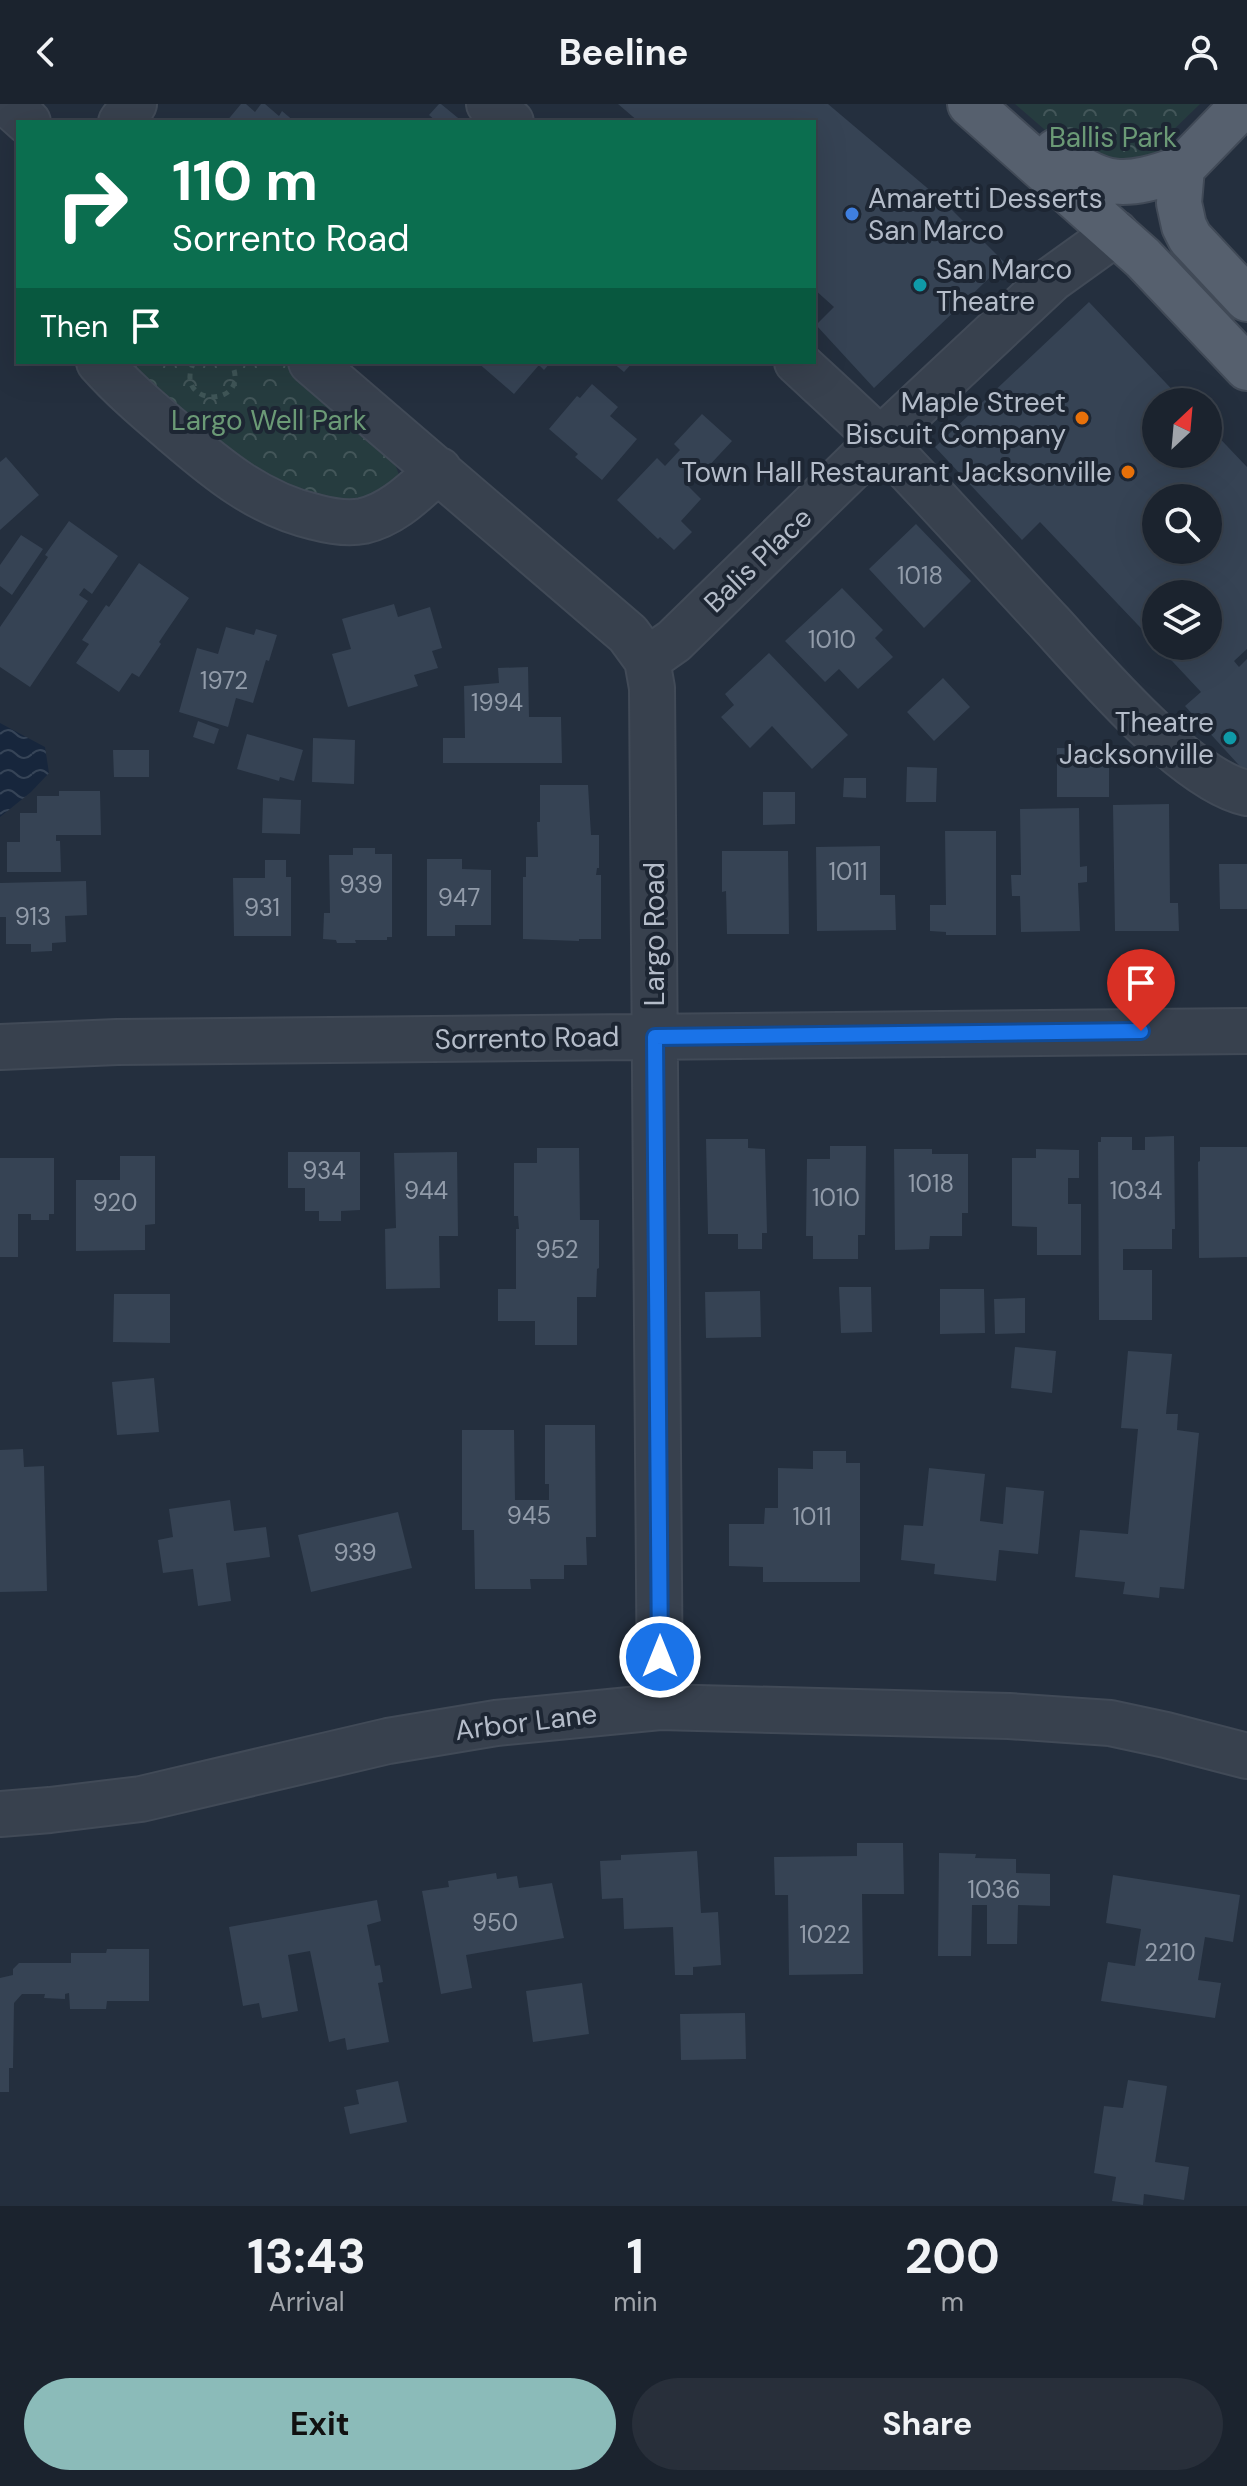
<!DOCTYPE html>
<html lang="en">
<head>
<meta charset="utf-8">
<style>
  :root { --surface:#1b232e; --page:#282f3a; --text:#f1f3f6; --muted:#a0a4aa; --line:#39404a; --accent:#8bbbb9 }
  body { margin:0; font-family:"DM Sans",sans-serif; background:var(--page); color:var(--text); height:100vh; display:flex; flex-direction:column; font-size:30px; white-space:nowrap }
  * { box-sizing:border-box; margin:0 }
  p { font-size:26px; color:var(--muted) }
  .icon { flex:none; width:44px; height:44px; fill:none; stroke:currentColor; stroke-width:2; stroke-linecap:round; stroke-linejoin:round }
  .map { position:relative; height:2102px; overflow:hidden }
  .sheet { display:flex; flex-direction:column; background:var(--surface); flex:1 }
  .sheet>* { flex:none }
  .banner { position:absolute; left:16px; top:16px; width:800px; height:244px; border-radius:0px; box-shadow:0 8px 32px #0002,0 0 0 2px var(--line); background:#0b6e4f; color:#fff; overflow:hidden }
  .needle { width:52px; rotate:26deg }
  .fabs { position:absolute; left:1142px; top:284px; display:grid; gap:16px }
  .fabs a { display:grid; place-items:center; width:80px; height:80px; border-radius:50%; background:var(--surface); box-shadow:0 8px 32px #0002,0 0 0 2px var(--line); font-size:40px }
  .pin { position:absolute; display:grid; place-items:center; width:68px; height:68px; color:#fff; margin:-82px -34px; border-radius:50% 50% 50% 0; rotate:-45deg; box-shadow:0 0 8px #0007 }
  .pin .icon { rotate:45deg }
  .me { position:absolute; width:88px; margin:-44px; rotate:0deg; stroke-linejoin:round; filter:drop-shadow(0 0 6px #0008) }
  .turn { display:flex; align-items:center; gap:28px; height:168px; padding:0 24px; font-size:36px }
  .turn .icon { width:104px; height:104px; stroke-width:2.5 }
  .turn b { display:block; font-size:56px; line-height:68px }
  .then { display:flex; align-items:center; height:76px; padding:0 24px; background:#0003; gap:16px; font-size:30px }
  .eta { display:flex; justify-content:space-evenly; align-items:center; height:136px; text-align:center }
  .eta b { font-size:48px; font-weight:700; line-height:56px }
  .cta { display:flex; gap:16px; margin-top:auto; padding:16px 24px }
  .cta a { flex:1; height:92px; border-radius:48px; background:var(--accent); color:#111; font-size:32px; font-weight:700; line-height:92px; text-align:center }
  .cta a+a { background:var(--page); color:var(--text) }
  header { display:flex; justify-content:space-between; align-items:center; height:104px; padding:0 24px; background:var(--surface); font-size:36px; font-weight:700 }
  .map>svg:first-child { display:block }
</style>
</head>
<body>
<header><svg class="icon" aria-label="back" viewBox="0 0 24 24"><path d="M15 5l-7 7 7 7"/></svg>Beeline<svg class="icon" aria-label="person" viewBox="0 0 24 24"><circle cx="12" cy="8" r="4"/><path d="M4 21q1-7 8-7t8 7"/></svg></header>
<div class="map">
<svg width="1247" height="2102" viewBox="0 0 1247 2102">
  <defs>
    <pattern id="forest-crowns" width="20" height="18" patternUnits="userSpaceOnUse" patternTransform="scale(2)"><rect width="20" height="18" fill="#263c3f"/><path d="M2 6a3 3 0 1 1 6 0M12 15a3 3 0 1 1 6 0" fill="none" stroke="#435659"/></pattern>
    <pattern id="water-waves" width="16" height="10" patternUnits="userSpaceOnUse" patternTransform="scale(2)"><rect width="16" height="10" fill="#17263c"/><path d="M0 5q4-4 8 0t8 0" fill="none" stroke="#364457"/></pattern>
  </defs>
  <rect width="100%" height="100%" fill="#242f3e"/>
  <path fill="url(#forest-crowns)" d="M1015,0H1200L1168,31L1179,42L1145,62L1067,45Z
    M119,258H284L390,347L399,371L396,380L384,393L332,399L268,378Z"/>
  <path fill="url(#water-waves)" d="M0,619L45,643L49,669L31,688L0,713Z"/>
  <path fill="#364354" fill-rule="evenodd" d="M241,0H246L255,8L261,0H265L279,12L282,7L295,18H226Z
    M439,0H441L463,18H437L429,11Z
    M618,0H828L945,99L1005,159L874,284L816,221L834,203L814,185V18H639Z
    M1089,198L1184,298H1156V350H1208V322L1247,363V545L1234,557L1239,563L1247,555V670L1185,602L1201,588L1158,542H1208V490H1156V540L1040,418L1022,436L935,343ZM1156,394H1208V446H1156Z
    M477,258H551L544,266L539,261L514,290Z
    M612,258H633L624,268Z
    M592,280L618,303L610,312L637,335L602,376L575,353L578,350L549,325L577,292L580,294Z
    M702,310L732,337L706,365L701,360L684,378L701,395L681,417L692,428L674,446L660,433L658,435L617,396L657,354L665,362L680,346L674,340Z
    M6,353L39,391L0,426V358Z
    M69,417L118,452L92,490L84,484L79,491L88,497L30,583L0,563V523L48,453L45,451Z
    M916,420L971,477L924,524L869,465Z
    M21,431L43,445L12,491L0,482V461Z
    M139,459L189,494L159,538L161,540L139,573L132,569L119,588L76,559L89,540L82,536L106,501L109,503Z
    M842,484L883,526L875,534L893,553L858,585L839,565L825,578L785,537Z
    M394,500L398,513L430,503L442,544L432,547L438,564L414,571L418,582L348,603L332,550L351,545L342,515Z
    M226,523L254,531L256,525L277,531L269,557L266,556L253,599L236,594L228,623L179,608L197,544L218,550Z
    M769,549L848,631L812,665L772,622L750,644L721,613L734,601L725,590Z
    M528,563L529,613H561L562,659H443V634H465L464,582L499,579L498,564Z
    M943,574L970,603L934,637L907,608Z
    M198,617L219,625L214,640L193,633Z
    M247,630L303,646L294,677L280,673L279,677L237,665Z
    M313,634L355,636L354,680L312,678Z
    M1057,644L1109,645V693H1057Z
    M113,646H149V673H114Z
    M907,663L937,664L936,698H906Z
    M844,674H866V694L843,693Z
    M540,681H588L591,731H599V764H597L596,771H601V835H579V837L523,835V773H526V753H538L537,718H540Z
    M59,687H100L101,731H56V737H60L61,768H7V738H20V709H37V692H59Z
    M763,688H795V720L763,721Z
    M263,694L301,696L300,730L262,729Z
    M1169,700L1170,799H1178L1179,827H1115L1113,701Z
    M1079,704L1080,763L1087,762V778L1078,779L1080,827L1021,828L1020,792H1012L1011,771H1021L1020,705Z
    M945,727H996V831H946V828L930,827V801H946Z
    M880,742V791H895L896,826L817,827L816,743Z
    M353,744H375V750H392V833H387V836H355L356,839H337L336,836L323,835L324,809H330L329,751H353Z
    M722,747H788L789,830H727L726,787L722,788Z
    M427,755H462V765L491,766V821H455V832H427Z
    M265,756H286V773H291V832H234L233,774H265Z
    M1219,760H1247V805H1220Z
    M86,777L87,811L65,812L66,838L52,839V847L31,848V840H6V813H0V779Z
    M1174,1032L1175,1125H1172V1145H1123V1166H1152V1216H1099L1098,1038H1101V1033H1132V1046H1145V1033Z
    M706,1035H748V1044L765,1045L767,1129H762V1145H738V1130H708Z
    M830,1042H866L865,1131H858V1155H813V1132H806L807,1055H830Z
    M1200,1043H1247V1153L1199,1154L1198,1058L1200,1057Z
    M537,1044H579L580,1116H599V1164L597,1165L596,1193H577V1241H535V1217H498V1185H516V1125H519L518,1112H514V1059H537Z
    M894,1045H932V1050H968V1109H962V1132H930L929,1145L895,1146Z
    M1036,1045L1079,1046V1074H1068V1100H1081V1151H1037V1123L1012,1122V1054H1036Z
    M288,1048H360V1106L341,1107V1117H319V1107H305V1084H288Z
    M457,1048L458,1132H439L440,1184L386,1185L385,1125L396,1124L394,1049Z
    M120,1052H155V1120L145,1121V1146L76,1147V1076H120Z
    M0,1054H54V1110H49V1116H31V1110H18V1153H0Z
    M839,1183H871L872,1228L841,1229Z
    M940,1185H984L985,1229L940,1230Z
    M760,1187L761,1233L706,1234L705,1188Z
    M114,1190H170V1239L113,1238Z
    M1025,1194V1229L995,1230L994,1195Z
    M1015,1243L1056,1247L1052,1289L1011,1284Z
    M1128,1247L1172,1250L1166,1310H1178L1177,1326L1199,1329L1184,1485L1160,1483L1159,1494L1123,1490L1125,1478L1075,1473L1080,1426L1128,1430L1138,1325L1121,1324Z
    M154,1274L159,1328L117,1331L112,1278Z
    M545,1321H595L596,1433H586L587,1461H564V1475H530L531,1485H475L474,1426H462V1326H514L515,1396H549V1380H545Z
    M23,1345L24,1363L44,1362L47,1487L0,1488V1346Z
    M813,1347H846V1359H860V1478H763V1463L729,1462V1420H764L765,1404H778V1364L813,1365Z
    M929,1364L985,1370L980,1417L1003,1420L1006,1383L1044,1387L1038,1450L999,1446L996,1477L934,1470L935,1460L901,1456L904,1421L923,1422Z
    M230,1396L234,1427L266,1423L270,1453L226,1459L231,1497L198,1502L193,1465L163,1469L158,1436L173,1433L169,1405Z
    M398,1408L412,1464L311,1488L298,1431Z
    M857,1739H903L904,1790H862L863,1870L789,1871L788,1791H775L774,1753L857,1752Z
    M697,1747L701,1809L718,1808L721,1861L693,1863V1871H675L673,1823L624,1825L623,1794L602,1795L600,1757L621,1756V1751Z
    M939,1749L976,1750L975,1754L1016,1755V1769L1050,1770V1802L1018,1801L1017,1840H987V1801H972L971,1852H938Z
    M496,1769L497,1775L517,1772L519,1784L552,1779L564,1834L466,1851L472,1884L441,1890L422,1787L449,1783L448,1777Z
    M1113,1771L1240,1791L1233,1838L1205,1833L1198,1876L1221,1879L1215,1914L1101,1897L1108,1858L1135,1862L1141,1825L1106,1819Z
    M377,1796L381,1817L367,1821L375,1862L380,1861L383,1878L378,1879L389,1938L347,1946L345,1934L329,1938L310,1847L288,1851L298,1907L262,1914L259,1899L243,1902L229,1823Z
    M107,1845H149V1897H107L106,1905H70L69,1889L65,1890V1895L44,1894L45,1890H22L14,1899L13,1964H9V1988H0V1874L13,1871V1865L19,1859H71V1849H106Z
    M582,1879L589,1930L533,1938L526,1887Z
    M745,1909L746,1955L681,1956L680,1910Z
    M1128,1976L1167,1982L1155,2058L1189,2063L1184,2096L1144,2090L1143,2101L1112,2097L1116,2073L1094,2069L1104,2002L1123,2004Z
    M398,1977L407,2018L350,2030L344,2003L359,2000L356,1986Z"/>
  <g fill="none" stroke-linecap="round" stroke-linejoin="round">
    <defs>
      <path id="minor" d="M8,0L28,18
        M489,0L511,18
        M121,18L134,0
        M99,258C122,284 148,306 175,329C218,366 259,400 315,413C330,417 348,420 363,417C394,410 416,386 439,366
        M311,258L628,530L647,556L652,584L660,1603
        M797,258C825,284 854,310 881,337C939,397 994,459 1051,520C1094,567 1186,676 1247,689
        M647,556L674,537L880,336L1052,175L1116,129
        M0,943L117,938L1247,927
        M0,1710L50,1706L141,1695L388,1637L496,1619L660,1603L1009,1612L1110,1619L1166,1631L1247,1652"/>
      <path id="major" d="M970,0L1143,154L1247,264
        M1244,0L1182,64L1179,99L1184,122L1190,134L1247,195
        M1056,47C1102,86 1127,84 1182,64"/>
    </defs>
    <use href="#minor" stroke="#414a57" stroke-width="48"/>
    <use href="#major" stroke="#414a57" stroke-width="48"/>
    <path stroke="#3f5557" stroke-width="5" stroke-dasharray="6 6" stroke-linecap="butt" d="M194,258C171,304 254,305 231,258"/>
    <use href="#minor" stroke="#38414e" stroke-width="44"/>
    <use href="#major" stroke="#56606e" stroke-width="44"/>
  </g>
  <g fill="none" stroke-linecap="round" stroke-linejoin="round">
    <defs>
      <path id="route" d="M660,1553L655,933L1141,927"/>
    </defs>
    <use href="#route" stroke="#114b97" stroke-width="20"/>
    <use href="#route" stroke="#1a73e8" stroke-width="14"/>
  </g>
  <circle fill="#3f7fe0" stroke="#1d2633" stroke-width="3" cx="852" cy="110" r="8"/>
  <g fill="#0f9aa8" stroke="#1d2633" stroke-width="3">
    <circle cx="920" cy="181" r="8"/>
    <circle cx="1230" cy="634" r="8"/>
  </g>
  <g fill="#e8710a" stroke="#1d2633" stroke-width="3">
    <circle cx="1082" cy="314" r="8"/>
    <circle cx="1128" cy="368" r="8"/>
  </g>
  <g text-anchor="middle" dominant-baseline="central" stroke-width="8" stroke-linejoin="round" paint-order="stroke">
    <g font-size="24" fill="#929caa">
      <text x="920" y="471">1018</text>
      <text x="832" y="535">1010</text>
      <text x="224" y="576">1972</text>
      <text x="497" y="598">1994</text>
      <text x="848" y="767">1011</text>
      <text x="361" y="780">939</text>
      <text x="459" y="793">947</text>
      <text x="262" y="803">931</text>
      <text x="33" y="812">913</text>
      <text x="324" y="1066">934</text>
      <text x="931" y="1079">1018</text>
      <text x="426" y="1086">944</text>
      <text x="1136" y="1086">1034</text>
      <text x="836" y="1093">1010</text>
      <text x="115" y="1098">920</text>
      <text x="557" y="1145">952</text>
      <text x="529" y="1411">945</text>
      <text x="812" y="1412">1011</text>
      <text x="355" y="1448">939</text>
      <text x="994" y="1785">1036</text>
      <text x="495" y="1818">950</text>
      <text x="825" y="1830">1022</text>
      <text x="1170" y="1848">2210</text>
    </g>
    <g font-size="28" fill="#6b9a76" stroke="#1d2633">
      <text x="1113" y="33">Ballis Park</text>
      <text x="269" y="316">Largo Well Park</text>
    </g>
    <g font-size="28" fill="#b4bcc9" stroke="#1d2633" text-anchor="end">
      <text x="868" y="94" text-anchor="start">Amaretti Desserts<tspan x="868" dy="32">San Marco</tspan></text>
      <text x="936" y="165" text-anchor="start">San Marco<tspan x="936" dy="32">Theatre</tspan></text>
      <text x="1066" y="298">Maple Street<tspan x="1066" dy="32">Biscuit Company</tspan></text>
      <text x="1112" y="368">Town Hall Restaurant Jacksonville</text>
      <text x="1214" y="618">Theatre<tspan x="1214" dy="32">Jacksonville</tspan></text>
    </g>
    <g font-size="28" fill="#b4bcc9" stroke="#1d2633">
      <text transform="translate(758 456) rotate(-44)">Balis Place</text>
      <text transform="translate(654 830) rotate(-90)">Largo Road</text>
      <text transform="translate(527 934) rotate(-1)">Sorrento Road</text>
      <text transform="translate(526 1618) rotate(-7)">Arbor Lane</text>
    </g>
  </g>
</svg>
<div class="fabs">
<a><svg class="needle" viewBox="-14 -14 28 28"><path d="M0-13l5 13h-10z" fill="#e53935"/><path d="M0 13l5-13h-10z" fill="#a0a4aa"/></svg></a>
<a><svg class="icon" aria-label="search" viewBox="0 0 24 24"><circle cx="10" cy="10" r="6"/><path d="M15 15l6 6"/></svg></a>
<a><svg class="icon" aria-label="layers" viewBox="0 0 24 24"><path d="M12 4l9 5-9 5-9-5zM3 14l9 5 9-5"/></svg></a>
</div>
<div class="pin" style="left:1141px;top:927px;background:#d93025"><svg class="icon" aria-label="arrive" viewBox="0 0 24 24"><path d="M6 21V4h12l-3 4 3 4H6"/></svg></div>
<svg class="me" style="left:660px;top:1553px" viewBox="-20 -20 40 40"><circle r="17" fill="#1a73e8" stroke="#fff" stroke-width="3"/><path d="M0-11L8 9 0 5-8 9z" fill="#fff"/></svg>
<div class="banner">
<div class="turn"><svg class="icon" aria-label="right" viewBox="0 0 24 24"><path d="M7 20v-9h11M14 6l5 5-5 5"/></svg><div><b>110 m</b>Sorrento Road</div></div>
<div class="then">Then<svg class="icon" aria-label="arrive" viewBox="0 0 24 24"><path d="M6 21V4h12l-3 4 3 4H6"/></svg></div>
</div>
</div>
<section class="sheet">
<div class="eta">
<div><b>13:43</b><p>Arrival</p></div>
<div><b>1</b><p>min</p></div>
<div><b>200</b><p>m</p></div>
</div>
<div class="cta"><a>Exit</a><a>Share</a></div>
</section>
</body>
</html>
